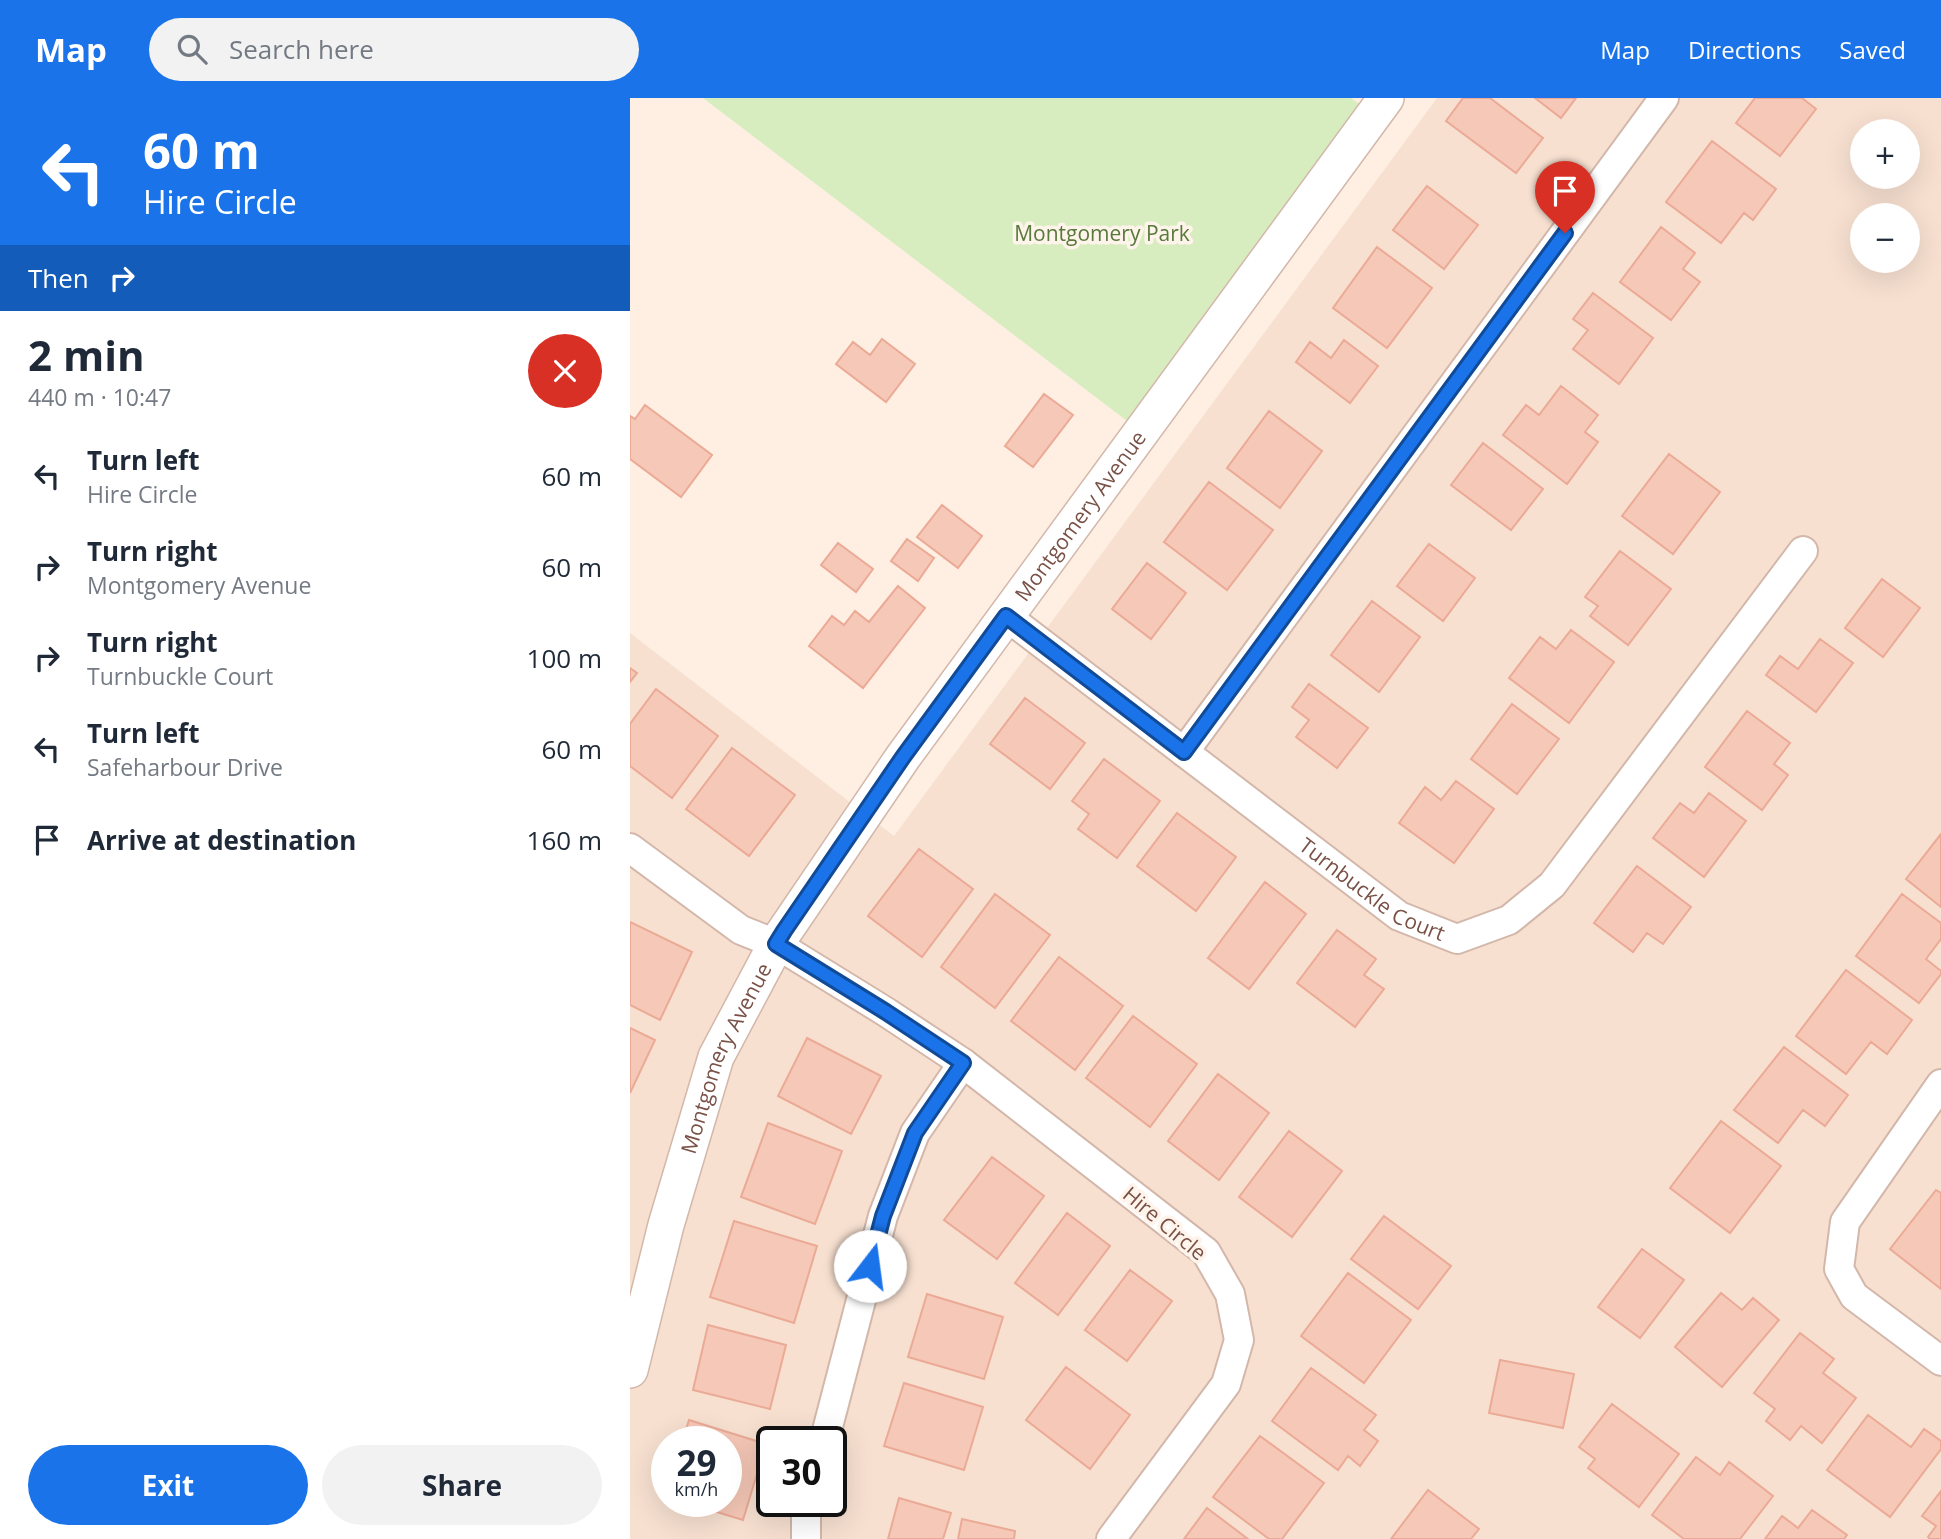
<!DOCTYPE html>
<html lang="en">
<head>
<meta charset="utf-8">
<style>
  :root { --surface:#fff; --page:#f2f2f3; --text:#1f2937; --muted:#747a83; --accent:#1a73e8 }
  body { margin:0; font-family:"Open Sans",sans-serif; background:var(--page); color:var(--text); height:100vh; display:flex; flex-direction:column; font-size:26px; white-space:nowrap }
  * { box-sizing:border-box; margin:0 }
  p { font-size:23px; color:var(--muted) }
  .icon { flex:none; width:38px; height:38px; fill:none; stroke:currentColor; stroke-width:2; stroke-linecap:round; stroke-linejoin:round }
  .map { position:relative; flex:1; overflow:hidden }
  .panel { display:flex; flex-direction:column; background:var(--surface); width:630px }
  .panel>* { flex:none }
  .guide { background:#1a73e8; color:#fff; overflow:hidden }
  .fabs { position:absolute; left:1220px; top:21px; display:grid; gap:14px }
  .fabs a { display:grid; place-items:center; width:70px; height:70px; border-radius:50%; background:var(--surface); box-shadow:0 7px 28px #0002; font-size:35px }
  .speed { position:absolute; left:21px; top:1328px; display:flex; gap:14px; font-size:35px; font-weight:700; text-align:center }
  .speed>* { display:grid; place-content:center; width:91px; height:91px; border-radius:50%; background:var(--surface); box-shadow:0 7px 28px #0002; line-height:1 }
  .speed small { font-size:18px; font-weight:400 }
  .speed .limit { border:4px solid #111; border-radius:10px; background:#fff; color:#111 }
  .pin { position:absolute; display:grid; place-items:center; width:60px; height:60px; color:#fff; margin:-72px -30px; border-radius:50% 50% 50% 0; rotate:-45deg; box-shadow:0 0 7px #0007 }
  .pin .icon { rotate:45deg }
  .me { position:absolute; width:77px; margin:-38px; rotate:15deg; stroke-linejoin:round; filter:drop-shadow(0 0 5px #0008) }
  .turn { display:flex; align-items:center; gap:24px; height:147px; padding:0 28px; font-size:32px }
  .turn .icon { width:91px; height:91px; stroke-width:2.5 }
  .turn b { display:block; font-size:49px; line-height:60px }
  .then { display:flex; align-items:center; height:66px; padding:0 28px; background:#0003; gap:14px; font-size:26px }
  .round { display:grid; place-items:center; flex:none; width:74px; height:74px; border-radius:37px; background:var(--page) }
  .head { display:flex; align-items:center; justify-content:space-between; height:119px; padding:0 28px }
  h1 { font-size:42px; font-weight:700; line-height:52px }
  .action { display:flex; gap:14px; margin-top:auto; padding:14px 28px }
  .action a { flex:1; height:80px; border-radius:42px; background:var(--accent); color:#fff; font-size:28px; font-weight:700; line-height:80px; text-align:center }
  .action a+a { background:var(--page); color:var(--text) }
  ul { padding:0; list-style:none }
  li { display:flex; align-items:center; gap:21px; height:91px; padding:0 28px }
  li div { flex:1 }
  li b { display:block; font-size:26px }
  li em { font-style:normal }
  header { display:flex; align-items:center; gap:42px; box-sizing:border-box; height:98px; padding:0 35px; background:var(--accent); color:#fff }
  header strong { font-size:33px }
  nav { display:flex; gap:38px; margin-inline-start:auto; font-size:24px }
  .search { width:490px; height:63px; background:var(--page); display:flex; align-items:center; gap:18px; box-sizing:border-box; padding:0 24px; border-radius:38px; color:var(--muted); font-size:26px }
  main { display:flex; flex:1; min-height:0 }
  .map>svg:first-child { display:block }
</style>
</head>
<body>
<header>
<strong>Map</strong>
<div class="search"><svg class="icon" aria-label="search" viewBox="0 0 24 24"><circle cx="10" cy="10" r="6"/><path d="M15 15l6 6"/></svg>Search here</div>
<nav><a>Map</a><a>Directions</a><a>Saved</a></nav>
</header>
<main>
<section class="panel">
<div class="guide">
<div class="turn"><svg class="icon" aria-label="left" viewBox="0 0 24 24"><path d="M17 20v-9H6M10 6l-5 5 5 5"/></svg><div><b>60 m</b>Hire Circle</div></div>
<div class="then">Then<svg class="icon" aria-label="right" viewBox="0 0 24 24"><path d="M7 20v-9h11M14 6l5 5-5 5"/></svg></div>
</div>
<div class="head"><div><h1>2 min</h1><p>440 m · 10:47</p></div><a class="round" style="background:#d93025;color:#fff"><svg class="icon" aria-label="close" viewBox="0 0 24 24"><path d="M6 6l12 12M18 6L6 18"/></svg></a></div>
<ul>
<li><svg class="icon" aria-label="left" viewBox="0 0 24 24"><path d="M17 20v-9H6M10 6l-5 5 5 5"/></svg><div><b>Turn left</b><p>Hire Circle</p></div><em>60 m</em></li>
<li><svg class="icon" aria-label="right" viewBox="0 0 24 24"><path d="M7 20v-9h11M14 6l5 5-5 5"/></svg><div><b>Turn right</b><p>Montgomery Avenue</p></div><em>60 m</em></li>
<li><svg class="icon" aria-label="right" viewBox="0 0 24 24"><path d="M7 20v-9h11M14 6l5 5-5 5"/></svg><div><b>Turn right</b><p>Turnbuckle Court</p></div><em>100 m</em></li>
<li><svg class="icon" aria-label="left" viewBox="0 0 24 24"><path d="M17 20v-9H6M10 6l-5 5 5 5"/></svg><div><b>Turn left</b><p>Safeharbour Drive</p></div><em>60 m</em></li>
<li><svg class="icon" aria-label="arrive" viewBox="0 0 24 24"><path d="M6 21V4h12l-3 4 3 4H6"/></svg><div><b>Arrive at destination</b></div><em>160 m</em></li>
</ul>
<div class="action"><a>Exit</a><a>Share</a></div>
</section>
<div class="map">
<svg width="1311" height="1441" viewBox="0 0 1311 1441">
  <rect width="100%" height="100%" fill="#feefe2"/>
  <path fill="#f7e0d0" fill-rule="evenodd" d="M807,0H1311V1441H0V535L264,738ZM1232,33H1278V79H1232ZM1232,117H1278V163H1232ZM37,1344H96V1404H37ZM142,1344H201V1404H142Z"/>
  <path fill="#d8edbf" d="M73,0H721L732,8L501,326Z"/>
  <path fill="#f6c8b7" stroke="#ebaa96" stroke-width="2" d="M833,0H860L913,40L886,75L816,23Z
    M905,0H946L931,20Z
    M1125,0H1172L1186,11L1150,58L1106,25Z
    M1082,43L1146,91L1123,122L1114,115L1091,145L1036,104Z
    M797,88L848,127L814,171L763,132Z
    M1031,129L1065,155L1053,171L1070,184L1041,222L990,184Z
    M747,149L802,190L757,250L703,210Z
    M963,195L1023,240L989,286L943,251L958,232L943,221Z
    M252,241L285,266L256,304L206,266L223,244L240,257Z
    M714,242L748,268L720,305L666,264L680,244L701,260Z
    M931,288L968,317L955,334L968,344L937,386L873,337L896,307L909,317Z
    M414,296L443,317L403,369L375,348Z
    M15,307L82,357L51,399L0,361V318L5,321Z
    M639,313L692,353L650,410L597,370Z
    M853,345L913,391L881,432L821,387Z
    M1039,356L1090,394L1043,456L992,418Z
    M579,384L643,432L597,492L534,444Z
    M312,407L352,438L328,470L287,439Z
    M277,441L304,460L288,483L261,463Z
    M208,445L243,471L226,494L191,467Z
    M799,446L845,480L813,523L767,488Z
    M990,453L1041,491L998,547L960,518L968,508L955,499Z
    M517,465L556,495L521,541L482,511Z
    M1252,481L1290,510L1253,559L1215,530Z
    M268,488L295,510L233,590L179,548L202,518L214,527L225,513L239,524Z
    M742,503L790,539L749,594L701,557Z
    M941,532L984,564L939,625L879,580L910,539L926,551Z
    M1190,541L1223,565L1186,614L1136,577L1150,558L1168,571Z
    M0,570L7,575L0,584Z
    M679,586L738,630L707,670L666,639L679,622L662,609Z
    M26,591L88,638L42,700L0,668V626Z
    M395,600L455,645L420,691L360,646Z
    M882,606L929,641L887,696L841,661Z
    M1117,613L1160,645L1144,666L1158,677L1132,712L1075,669Z
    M102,650L165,697L119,758L56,711Z
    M474,661L530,703L487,760L448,731L459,716L442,703Z
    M826,683L864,711L824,765L769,725L795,689L811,702Z
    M1079,695L1116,723L1074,779L1023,740L1050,705L1064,715Z
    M547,715L606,759L566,813L507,768Z
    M1311,736V809L1276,781Z
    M289,751L343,791L292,859L238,818Z
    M1007,768L1061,809L1033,846L1017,835L1003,854L964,825Z
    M635,784L676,816L619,891L578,860Z
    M365,796L420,837L365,910L311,869Z
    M1272,796L1311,825V841L1296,861L1311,873V876L1289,905L1226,858Z
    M0,824L62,854L30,922L0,907Z
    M707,832L746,861L734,877L754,891L725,929L667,885Z
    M429,859L493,908L445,972L381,923Z
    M1216,872L1282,922L1257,956L1241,944L1216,976L1166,938Z
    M503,918L567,966L520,1029L456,980Z
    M0,930L25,942L0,995Z
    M177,940L251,978L221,1036L148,998Z
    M1154,949L1218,997L1195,1028L1173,1012L1148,1045L1104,1012Z
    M588,976L639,1015L589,1082L538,1043Z
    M1091,1023L1151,1068L1100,1135L1040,1090Z
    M138,1025L212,1053L185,1126L111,1099Z
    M659,1033L712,1073L662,1139L609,1099Z
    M362,1059L414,1098L367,1161L314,1122Z
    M1306,1092L1311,1095V1191L1260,1151Z
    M437,1115L480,1148L428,1217L385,1185Z
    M754,1118L821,1168L788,1211L721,1161Z
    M104,1123L187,1148L164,1225L80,1199Z
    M1012,1151L1054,1182L1010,1240L968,1209Z
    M500,1172L542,1203L497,1263L455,1232Z
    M718,1175L781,1222L734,1285L671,1238Z
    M1091,1195L1112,1212L1123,1200L1149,1222L1092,1289L1045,1249Z
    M297,1196L373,1219L354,1281L278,1259Z
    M78,1227L156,1247L140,1311L63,1292Z
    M1170,1235L1204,1261L1193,1275L1226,1300L1192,1345L1171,1328L1160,1342L1136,1323L1145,1311L1124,1295Z
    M870,1262L944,1276L933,1330L859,1315Z
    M436,1269L500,1317L460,1371L396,1322Z
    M681,1270L746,1317L734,1332L748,1343L730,1368L718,1358L708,1372L642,1323Z
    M274,1285L353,1309L334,1372L254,1348Z
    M982,1306L1049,1356L1009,1409L958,1370L965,1361L949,1349Z
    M1238,1317L1281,1349L1294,1331L1311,1343V1351L1260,1419L1197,1372Z
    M59,1322L136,1346L113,1422L54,1404H96V1344H52Z
    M630,1338L694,1385L652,1441H639L583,1399Z
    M1066,1359L1090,1377L1099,1364L1143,1398L1110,1441H1054L1022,1417Z
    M798,1392L849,1431L841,1441H761Z
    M1311,1393V1441H1300L1298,1439L1306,1428L1292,1418Z
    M269,1400L321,1415L313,1441H258Z
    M577,1410L618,1441H554Z
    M1182,1412L1217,1437L1214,1441H1135L1152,1418L1168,1430Z
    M332,1421L385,1433L384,1441H328Z"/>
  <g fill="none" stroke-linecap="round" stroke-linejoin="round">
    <defs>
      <g id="minor">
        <path id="s1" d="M376,518L769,818L827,841L879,822L922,787L1173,453"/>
        <path d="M554,654L1034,0"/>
        <path d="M0,750L111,832L146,846L256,914L333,965L576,1154L600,1196L609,1242L596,1286L481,1441"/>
        <path d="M1311,986L1215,1124L1209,1171L1224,1198L1311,1263"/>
        <path d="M194,1344L253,1118L285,1035L333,965"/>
        <path d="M176,1441V1413L178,1404"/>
      </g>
      <g id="tertiary">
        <path id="s2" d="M0,1272L36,1127L86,959L146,846L273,659L756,0"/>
      </g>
    </defs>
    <use href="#minor" stroke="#d3b7aa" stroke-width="32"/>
    <use href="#tertiary" stroke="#d3b7aa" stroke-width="38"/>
    <use href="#minor" stroke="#fff" stroke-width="28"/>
    <use href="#tertiary" stroke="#fff" stroke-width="35"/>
  </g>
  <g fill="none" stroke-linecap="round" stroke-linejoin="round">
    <defs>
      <path id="route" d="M240,1168L253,1118L285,1035L333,965L256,914L146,846L154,833L273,659L376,518L554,654L935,135"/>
    </defs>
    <use href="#route" stroke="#114b97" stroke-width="18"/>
    <use href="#route" stroke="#1a73e8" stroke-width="12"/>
  </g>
  <g text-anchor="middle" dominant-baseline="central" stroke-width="7" stroke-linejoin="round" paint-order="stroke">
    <g font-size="21" fill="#567a3a" stroke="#fff4eb">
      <text x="472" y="135">Montgomery Park</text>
    </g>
    <g font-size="21" fill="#795146" stroke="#fff4eb">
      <text stroke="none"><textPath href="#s2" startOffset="978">Montgomery Avenue</textPath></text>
      <text stroke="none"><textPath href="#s1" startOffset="458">Turnbuckle Court</textPath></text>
      <text stroke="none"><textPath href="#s2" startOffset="327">Montgomery Avenue</textPath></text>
      <text transform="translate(535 1125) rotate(40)">Hire Circle</text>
    </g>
  </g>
</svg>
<div class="fabs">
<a>+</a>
<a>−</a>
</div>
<div class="speed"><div>29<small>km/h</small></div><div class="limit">30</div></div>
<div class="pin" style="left:935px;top:135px;background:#d93025"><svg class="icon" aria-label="arrive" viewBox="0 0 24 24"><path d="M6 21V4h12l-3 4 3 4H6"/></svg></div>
<svg class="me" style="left:240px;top:1168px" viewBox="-20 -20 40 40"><circle r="19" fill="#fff"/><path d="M0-13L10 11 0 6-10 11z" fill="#1a73e8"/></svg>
</div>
</main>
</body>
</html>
